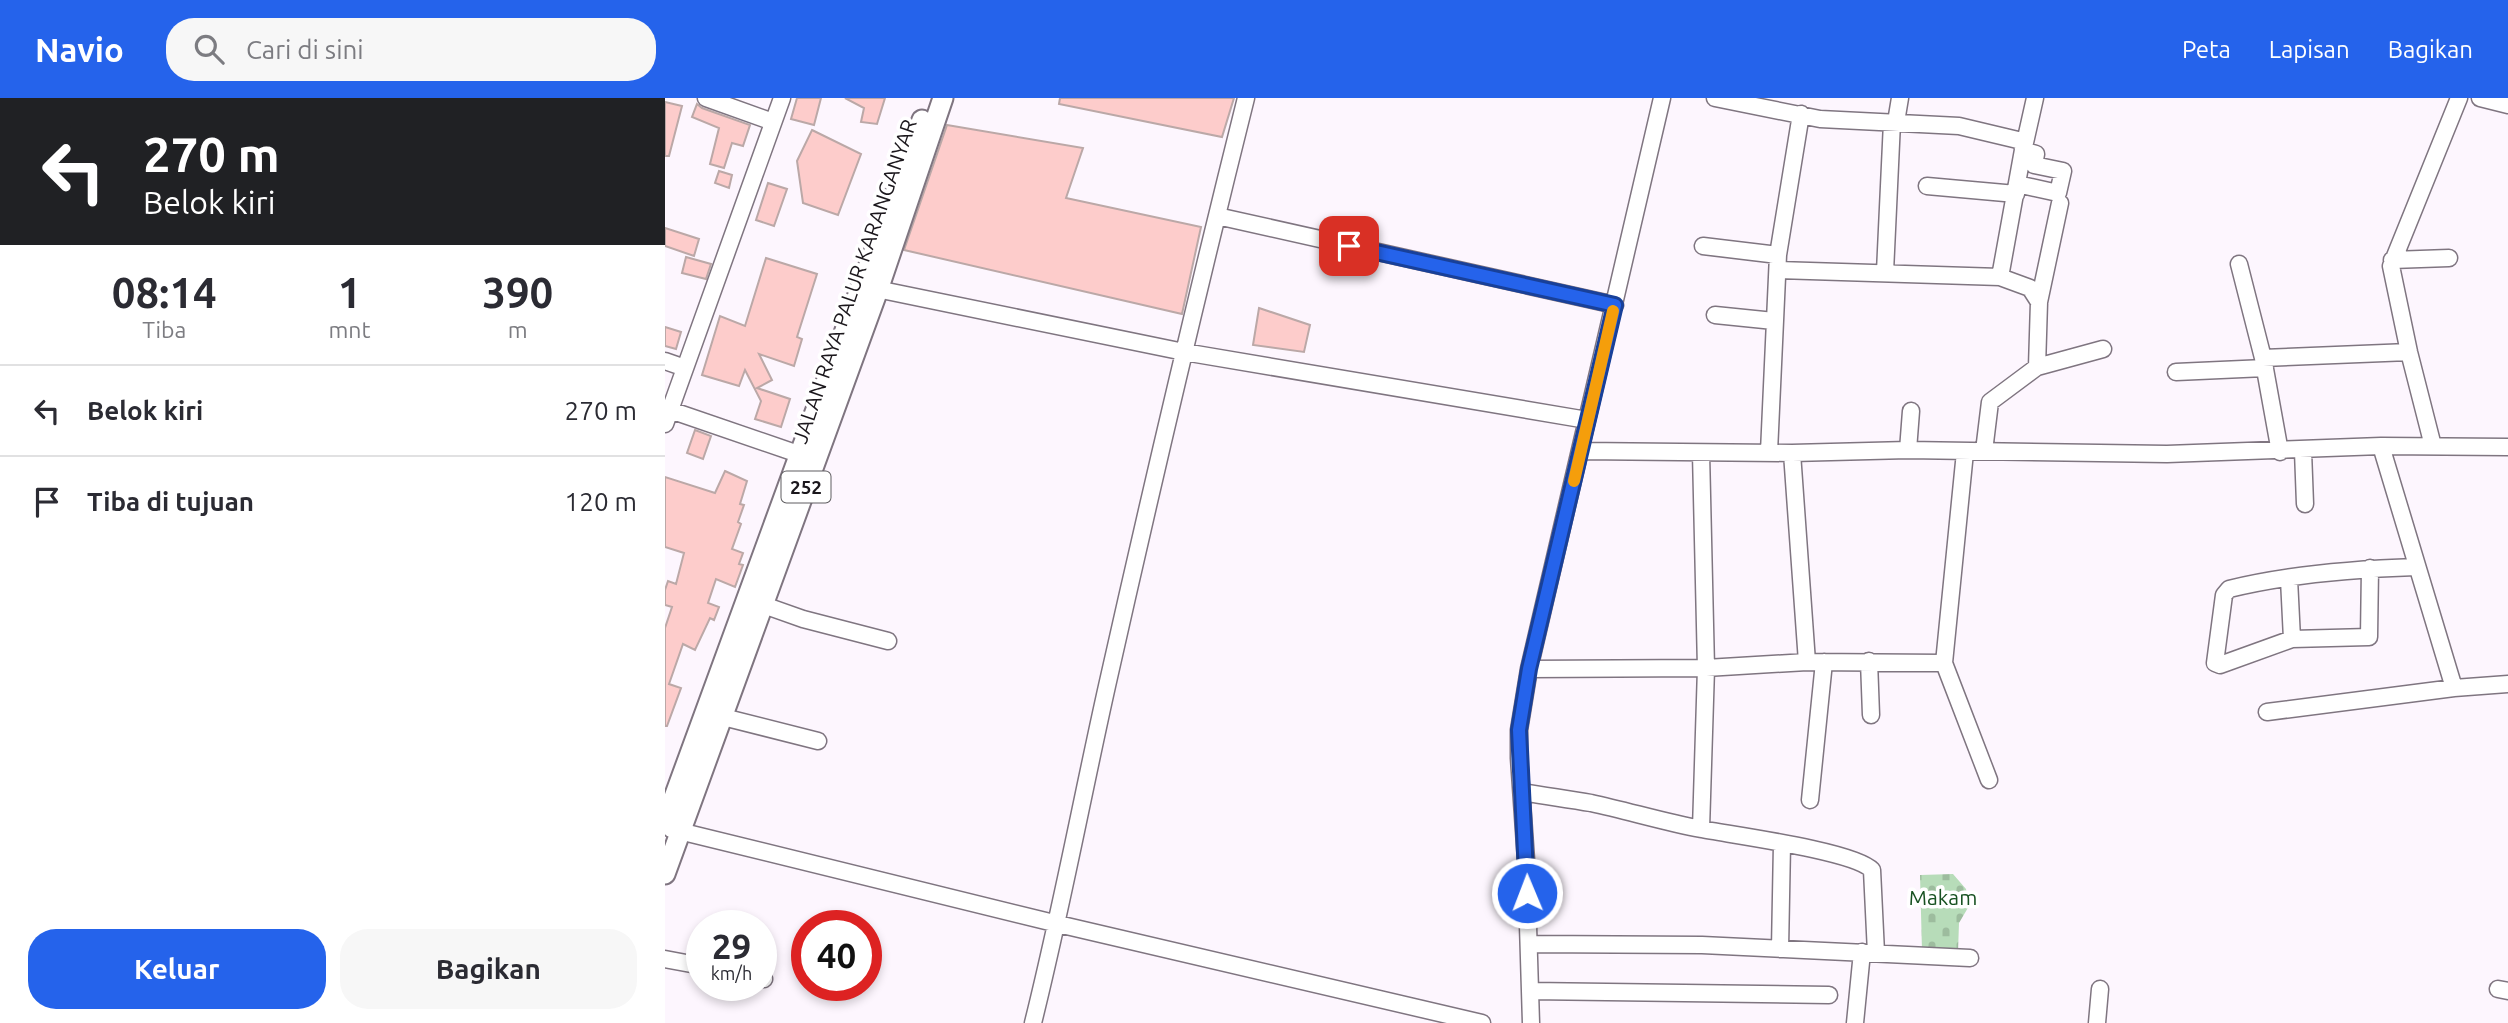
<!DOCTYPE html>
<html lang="id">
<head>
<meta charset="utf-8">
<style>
  :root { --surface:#fff; --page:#f7f7f7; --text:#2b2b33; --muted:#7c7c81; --line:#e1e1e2; --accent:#2563eb }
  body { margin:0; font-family:Ubuntu,sans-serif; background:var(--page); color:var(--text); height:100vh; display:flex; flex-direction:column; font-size:26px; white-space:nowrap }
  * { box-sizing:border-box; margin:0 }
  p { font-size:23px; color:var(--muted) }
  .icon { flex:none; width:38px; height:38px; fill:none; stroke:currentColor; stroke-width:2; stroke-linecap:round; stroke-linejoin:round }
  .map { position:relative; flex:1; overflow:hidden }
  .drawer { display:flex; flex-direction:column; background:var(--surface); width:665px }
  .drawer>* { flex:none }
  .hud { background:#202124; color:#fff; overflow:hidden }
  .speed { position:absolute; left:21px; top:812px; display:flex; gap:14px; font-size:35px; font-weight:700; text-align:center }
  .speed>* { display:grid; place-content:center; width:91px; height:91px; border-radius:50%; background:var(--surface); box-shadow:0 4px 10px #0003; line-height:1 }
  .speed small { font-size:18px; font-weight:400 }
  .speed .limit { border:10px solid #d22; background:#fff; color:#111 }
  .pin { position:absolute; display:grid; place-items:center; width:60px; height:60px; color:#fff; margin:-30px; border-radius:14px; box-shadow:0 4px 10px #0006 }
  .me { position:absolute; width:77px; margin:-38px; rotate:359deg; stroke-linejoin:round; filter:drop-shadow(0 0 5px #0008) }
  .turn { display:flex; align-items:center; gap:24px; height:147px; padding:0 28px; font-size:32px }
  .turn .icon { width:91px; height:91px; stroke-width:2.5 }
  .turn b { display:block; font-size:49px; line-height:60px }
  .eta { display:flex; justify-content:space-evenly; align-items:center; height:119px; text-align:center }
  .eta b { font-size:42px; font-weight:600; line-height:49px }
  .primary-button { display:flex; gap:14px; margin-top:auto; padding:14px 28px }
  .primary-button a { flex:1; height:80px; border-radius:28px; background:var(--accent); color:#fff; font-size:28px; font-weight:600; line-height:80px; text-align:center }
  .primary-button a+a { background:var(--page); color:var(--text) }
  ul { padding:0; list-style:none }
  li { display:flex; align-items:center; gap:21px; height:91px; padding:0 28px; border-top:2px solid var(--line) }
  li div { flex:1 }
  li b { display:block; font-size:26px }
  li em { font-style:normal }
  header { display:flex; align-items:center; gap:42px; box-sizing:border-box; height:98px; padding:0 35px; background:var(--accent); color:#fff }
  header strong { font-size:33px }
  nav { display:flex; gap:38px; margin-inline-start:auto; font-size:24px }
  .search { width:490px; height:63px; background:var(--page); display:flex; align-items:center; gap:18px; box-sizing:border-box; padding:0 24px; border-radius:28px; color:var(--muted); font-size:26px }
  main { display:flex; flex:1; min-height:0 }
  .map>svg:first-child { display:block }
</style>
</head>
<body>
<header>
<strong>Navio</strong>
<div class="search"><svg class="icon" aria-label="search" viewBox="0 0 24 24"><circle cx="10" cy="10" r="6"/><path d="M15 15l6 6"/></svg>Cari di sini</div>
<nav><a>Peta</a><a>Lapisan</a><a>Bagikan</a></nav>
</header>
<main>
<section class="drawer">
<div class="hud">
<div class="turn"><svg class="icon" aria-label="left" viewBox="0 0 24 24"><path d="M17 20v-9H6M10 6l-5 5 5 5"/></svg><div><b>270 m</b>Belok kiri</div></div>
</div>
<div class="eta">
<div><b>08:14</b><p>Tiba</p></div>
<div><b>1</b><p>mnt</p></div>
<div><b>390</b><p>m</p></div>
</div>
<ul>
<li><svg class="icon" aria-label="left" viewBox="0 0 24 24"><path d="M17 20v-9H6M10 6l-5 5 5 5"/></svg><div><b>Belok kiri</b></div><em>270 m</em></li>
<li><svg class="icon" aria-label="arrive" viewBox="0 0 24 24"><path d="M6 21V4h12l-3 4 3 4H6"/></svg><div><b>Tiba di tujuan</b></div><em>120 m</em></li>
</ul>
<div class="primary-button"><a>Keluar</a><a>Bagikan</a></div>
</section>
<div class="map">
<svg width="1843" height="925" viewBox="0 0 1843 925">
  <defs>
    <pattern id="cemetery-stones" width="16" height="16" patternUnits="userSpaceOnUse" patternTransform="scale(1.75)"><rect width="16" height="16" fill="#b7dcb9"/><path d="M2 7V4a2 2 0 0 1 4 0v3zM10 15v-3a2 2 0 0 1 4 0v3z" fill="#9dbc9e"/></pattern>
  </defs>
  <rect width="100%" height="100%" fill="#fdf6fe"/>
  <path fill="url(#cemetery-stones)" d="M1288,776L1301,791L1304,808L1294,825L1293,854L1257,853L1255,777Z"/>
  <path fill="#fdcccb" stroke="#bba8a7" stroke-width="2" d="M132,0H156L149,27L126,21Z
    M180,0H220L212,26L196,24L199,10Z
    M395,0H569L557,39L394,6Z
    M0,4L17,8L4,58H0Z
    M32,6L37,10L85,27L78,48L67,45L59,70L45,66L54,30L27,19Z
    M282,27L418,50L401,100L536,129L517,216L239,152Z
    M147,32L196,56L173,117L138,105L132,63Z
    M54,73L67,77L64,90L50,85Z
    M103,85L122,91L109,128L91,122Z
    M0,130L34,141L29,158L0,148Z
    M21,159L46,166L41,181L17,175Z
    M101,160L152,176L132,239L137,241L129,268L94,256L107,282L92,290L125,301L116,329L90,321L96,303L80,272L74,288L37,277L55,218L80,228Z
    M594,210L645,227L639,254L588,247Z
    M0,229L16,234L11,251L0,248Z
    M30,332L46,338L38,361L22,355Z
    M60,373L82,383L75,406L79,407L73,424L76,426L67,451L78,455L74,466L78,467L70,489L51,481L43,505L54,509L49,522L45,520L30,552L18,546L4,586L16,590L2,628H0V530L7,509L0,507V492L3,483L11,486L19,455L0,449V379L50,395Z"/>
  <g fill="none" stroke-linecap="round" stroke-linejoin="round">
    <defs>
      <path id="minor" d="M41,0L108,24
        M1050,0L1155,21L1294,28L1357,43L1358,52L1335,179
        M1815,0L1843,7
        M1231,24L1235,0
        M1359,49L1370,0
        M1352,86L1393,95L1398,73L1369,67L1371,56L1358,52
        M1262,88L1351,96
        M552,118L950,207
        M1038,148L1113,157
        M1727,162L1784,160
        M1574,166L1598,260L1615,354
        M1113,172L1335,179L1365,190L1374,204L1372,269
        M1220,174L1227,24
        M202,189L519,254L922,322
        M1374,204L1395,105
        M1050,217L1109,223
        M1598,260L1744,254
        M0,263L20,270
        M1511,274L1600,270
        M5,312L145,360
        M0,326L117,0
        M1716,348L1789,590
        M1768,348L1744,254L1726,168L1794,0
        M1243,352L1246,313
        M916,353L1127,355L1243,352L1502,356L1716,348L1843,349
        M1319,353L1325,304L1372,269L1438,251
        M1638,353L1640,406
        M1104,354L1113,157L1136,16
        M1300,354L1279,565L1324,682
        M1036,355L1041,570L1036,731
        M1127,355L1142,564
        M1705,470L1704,539L1627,541L1555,567L1550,565L1559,497L1564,491C1625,476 1689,471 1751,469
        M1624,481L1627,541
        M87,503L138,521L223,543
        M1204,563L1206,617
        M864,571L1041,570L1142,564L1279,565
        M1602,614L1789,590L1843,586
        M58,619L153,643
        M857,694C880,698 903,701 926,705C963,713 999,724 1036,731C1067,737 1189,753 1207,772L1211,855
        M1145,702L1159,564
        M6,731L393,826L817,925
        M864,846L1037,847L1305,860
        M1115,851L1117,746
        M0,861L37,868
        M96,880L99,881
        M1833,891L1843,893
        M865,893L1164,897
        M368,925C396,813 417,700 442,588C486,392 532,196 581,0
        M866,925L861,762L854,660V632L864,571L997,0
        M1190,925L1197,854
        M1432,925L1435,891"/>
      <path id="major" d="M0,724L257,22
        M0,776L213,192L278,0"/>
    </defs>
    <use href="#minor" stroke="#7f7580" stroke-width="19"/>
    <use href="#major" stroke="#7f7580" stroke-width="23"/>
    <use href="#minor" stroke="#fff" stroke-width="16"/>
    <use href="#major" stroke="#fff" stroke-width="19"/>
  </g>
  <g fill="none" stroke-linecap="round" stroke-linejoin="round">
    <defs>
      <path id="route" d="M684,148L950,207L864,571L854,632L862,795"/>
    </defs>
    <use href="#route" stroke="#184099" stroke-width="18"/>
    <use href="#route" stroke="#2563eb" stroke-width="12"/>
    <path stroke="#f59e0b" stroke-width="12" d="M909,383L948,213"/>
  </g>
  <g text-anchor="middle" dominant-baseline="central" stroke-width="7" stroke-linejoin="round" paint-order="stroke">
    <rect fill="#fff" stroke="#5f5d60" stroke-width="2" x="116.5" y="373.5" width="49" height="31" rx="5"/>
    <g font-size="19" font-weight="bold" fill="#1b171c">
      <text x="141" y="389">252</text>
    </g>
    <g font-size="21" fill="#1b171c" stroke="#fff">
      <text transform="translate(189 183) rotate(-71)">JALAN RAYA PALUR KARANGANYAR</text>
    </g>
    <g font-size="21" fill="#175121" stroke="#fff">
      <text x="1278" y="799">Makam</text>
    </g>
  </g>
</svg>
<div class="speed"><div>29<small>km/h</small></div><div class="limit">40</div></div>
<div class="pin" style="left:684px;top:148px;background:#d93025"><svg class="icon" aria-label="arrive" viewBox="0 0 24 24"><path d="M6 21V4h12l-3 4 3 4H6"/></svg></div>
<svg class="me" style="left:862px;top:795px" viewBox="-20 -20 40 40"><circle r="17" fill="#2563eb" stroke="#fff" stroke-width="3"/><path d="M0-11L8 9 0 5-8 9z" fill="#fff"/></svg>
</div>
</main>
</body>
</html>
